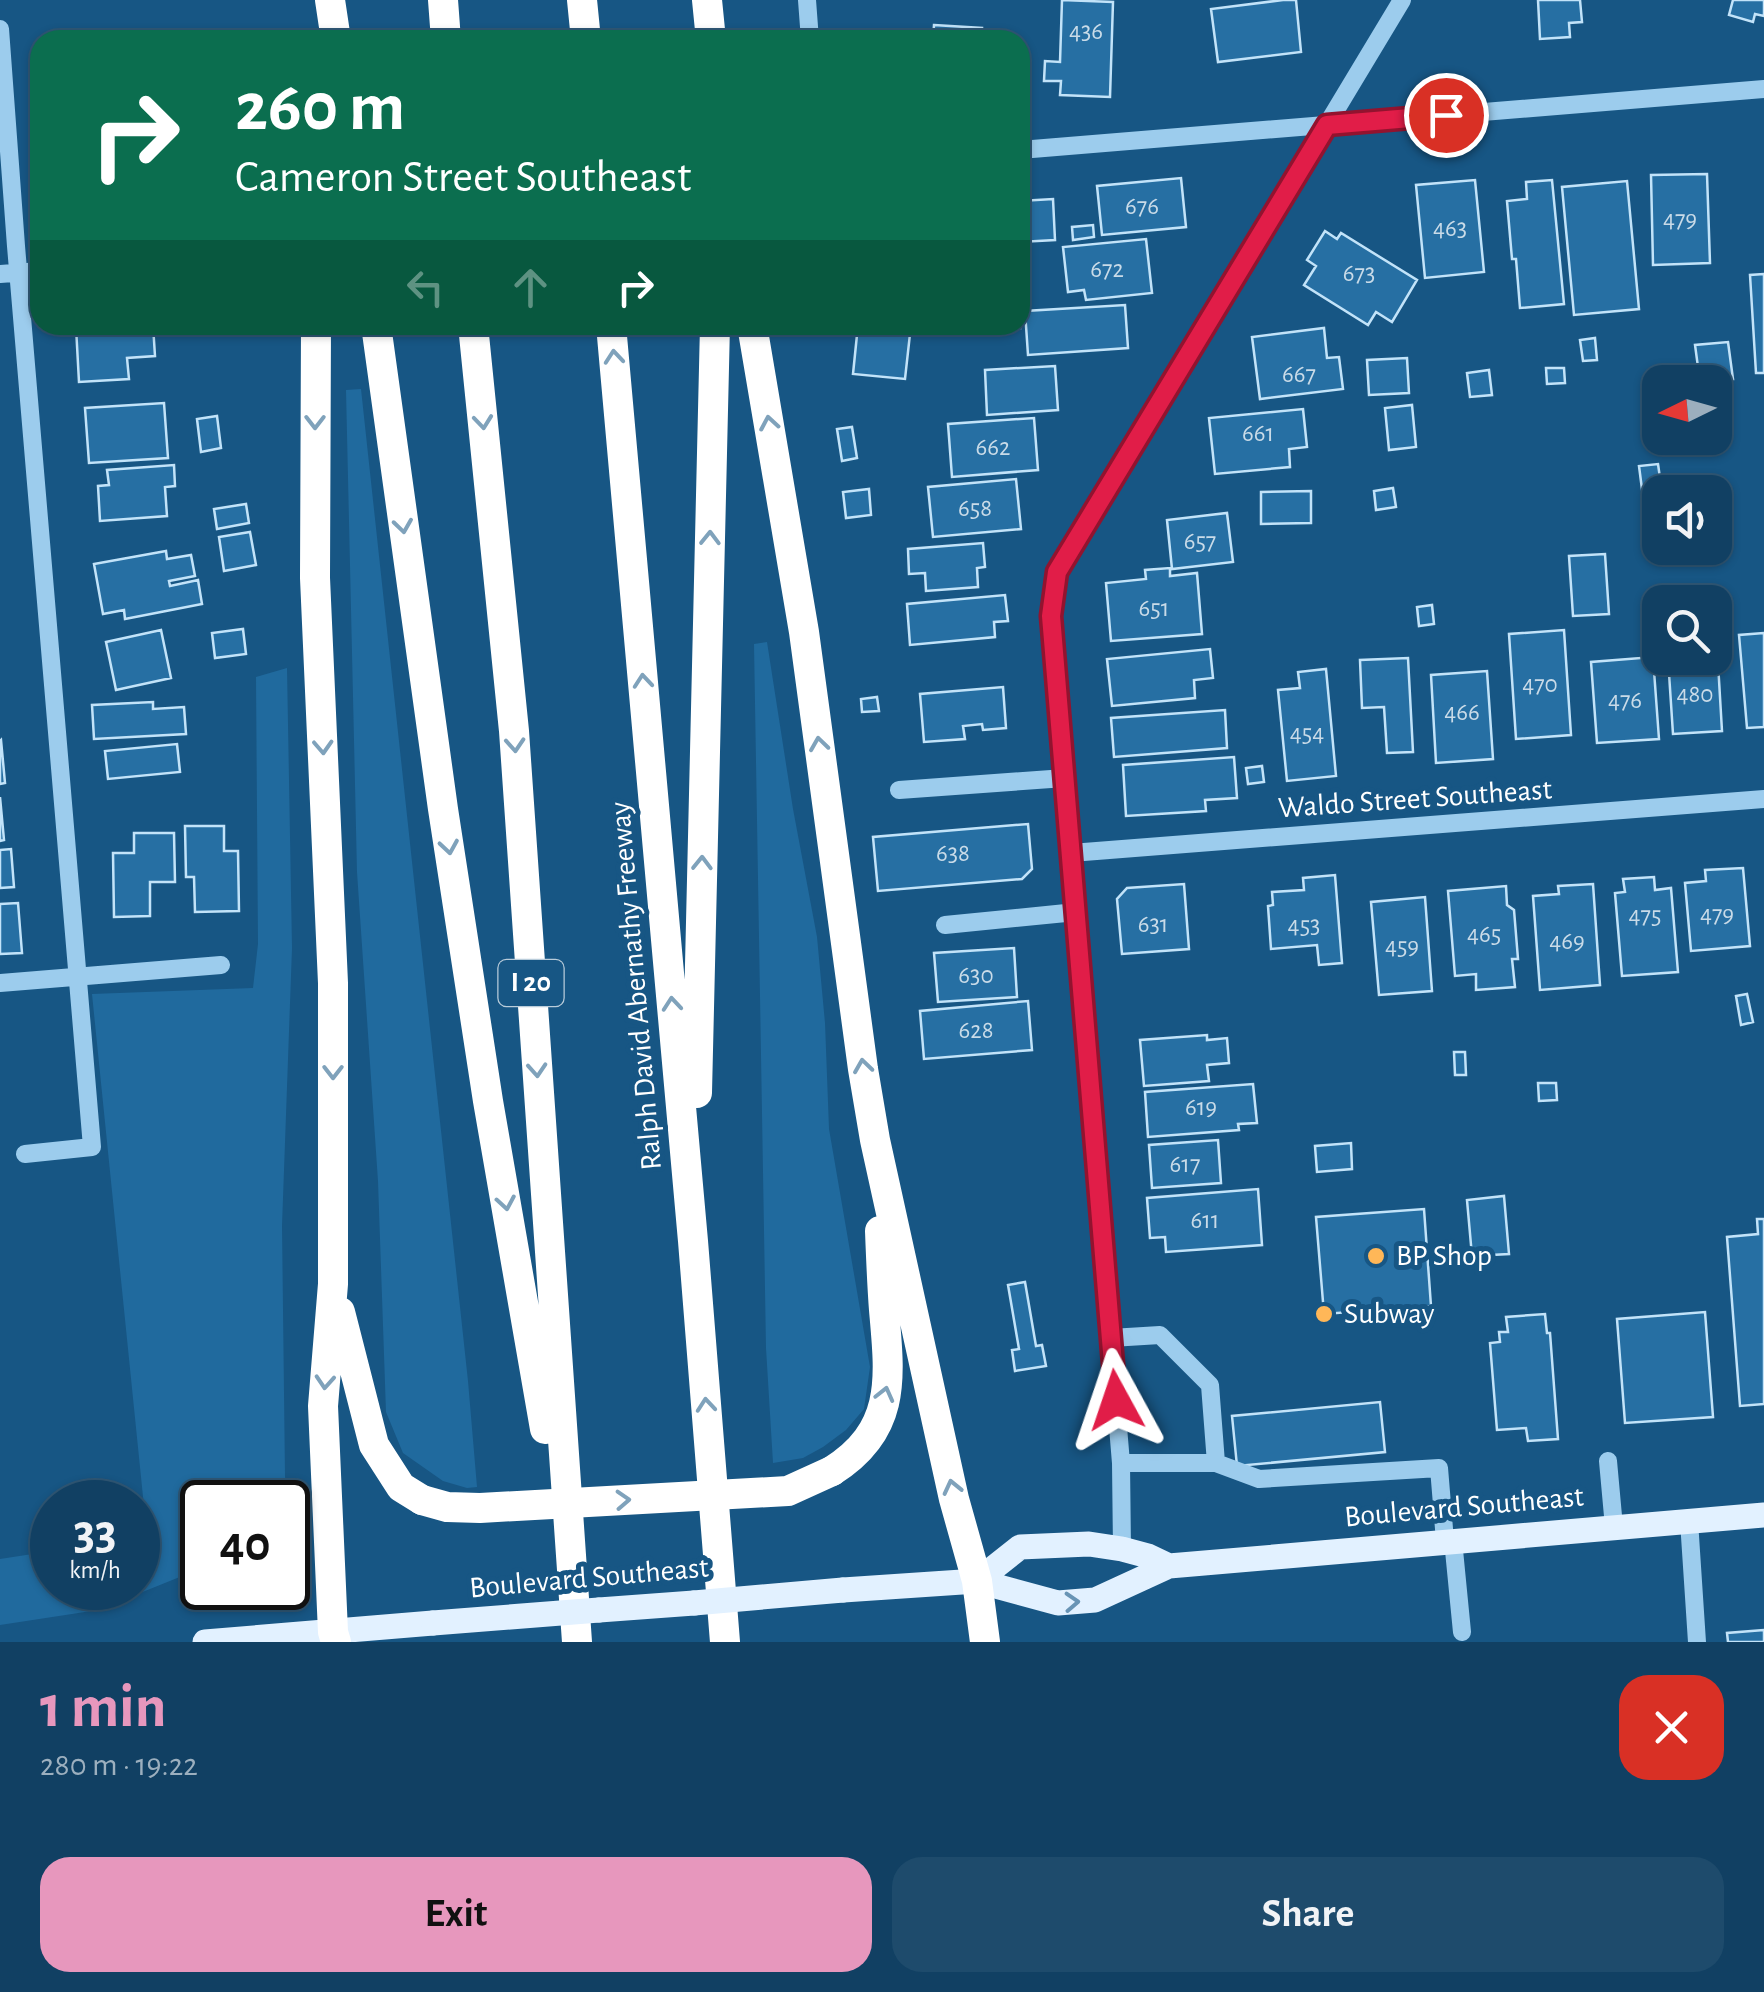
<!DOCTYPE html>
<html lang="en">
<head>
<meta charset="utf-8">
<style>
  :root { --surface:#114063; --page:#1e4b6c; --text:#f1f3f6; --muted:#9cafbe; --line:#305978; --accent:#e797bd }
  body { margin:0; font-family:"Alegreya Sans",sans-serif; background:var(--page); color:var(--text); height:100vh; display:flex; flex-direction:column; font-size:38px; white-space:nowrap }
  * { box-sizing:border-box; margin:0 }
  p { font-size:32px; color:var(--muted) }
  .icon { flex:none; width:55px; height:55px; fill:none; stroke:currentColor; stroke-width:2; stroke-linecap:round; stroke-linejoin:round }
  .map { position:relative; height:1642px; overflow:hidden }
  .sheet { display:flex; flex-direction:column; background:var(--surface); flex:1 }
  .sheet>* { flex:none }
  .hud { position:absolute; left:30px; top:30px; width:1000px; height:305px; border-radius:30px; box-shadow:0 2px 8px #0004,0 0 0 2px var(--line); background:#0b6e4f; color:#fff; overflow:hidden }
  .needle { width:65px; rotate:265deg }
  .controls { position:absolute; left:1642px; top:365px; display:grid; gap:20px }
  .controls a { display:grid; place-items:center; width:90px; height:90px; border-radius:20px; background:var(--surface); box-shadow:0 2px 8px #0004,0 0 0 2px var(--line); font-size:50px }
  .speed { position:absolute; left:30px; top:1480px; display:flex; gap:20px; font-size:50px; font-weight:700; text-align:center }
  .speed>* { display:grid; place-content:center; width:130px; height:130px; border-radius:50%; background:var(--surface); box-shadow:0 2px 8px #0004,0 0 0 2px var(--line); line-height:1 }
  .speed small { font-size:25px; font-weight:400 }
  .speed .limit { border:5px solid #111; border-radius:15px; background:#fff; color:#111 }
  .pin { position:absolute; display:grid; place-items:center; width:85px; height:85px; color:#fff; margin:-42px; border:5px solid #fff; border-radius:50%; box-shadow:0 2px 10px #0007 }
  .me { position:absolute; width:110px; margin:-55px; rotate:355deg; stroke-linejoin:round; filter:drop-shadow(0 0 8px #0008) }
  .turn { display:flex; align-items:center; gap:35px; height:210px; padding:0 40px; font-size:45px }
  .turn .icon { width:130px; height:130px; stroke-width:2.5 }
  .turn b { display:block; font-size:70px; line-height:85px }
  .lanes { display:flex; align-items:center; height:95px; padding:0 40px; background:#0003; justify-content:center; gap:50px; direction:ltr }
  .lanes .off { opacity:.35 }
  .round { display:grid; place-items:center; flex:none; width:105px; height:105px; border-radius:30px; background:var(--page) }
  .overview { display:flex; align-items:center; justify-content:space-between; height:170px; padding:0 40px }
  h1 { font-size:60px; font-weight:700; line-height:75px; color:var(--accent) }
  .primary-button { display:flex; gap:20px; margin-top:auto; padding:20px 40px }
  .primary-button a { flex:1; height:115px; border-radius:30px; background:var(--accent); color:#111; font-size:40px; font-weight:700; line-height:115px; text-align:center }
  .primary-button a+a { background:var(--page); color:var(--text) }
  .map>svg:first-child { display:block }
</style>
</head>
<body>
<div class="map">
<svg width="1764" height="1642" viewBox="0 0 1764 1642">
  <rect width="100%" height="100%" fill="#175684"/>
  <path fill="#206a9e" d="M361,389L468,1381L477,1487L467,1488L443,1481L403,1453L386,1412L378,1181L357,872L346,390Z
    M767,642L793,809L817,937L825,1023L829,1129L870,1367L864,1409L846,1430L823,1447L803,1458L773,1463L766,1348L754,644Z
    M287,668L292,948L282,1226L285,1476L287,1502H202V1568L98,1610L0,1625V1559L52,1551V1588H138V1538L147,1536L92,994L253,988L258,944L256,677Z"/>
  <path fill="#266fa3" stroke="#c2e3f9" stroke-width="2.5" d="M1062,0L1113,2L1110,97L1060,95L1061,81H1044L1045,61L1060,62Z
    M1283,0H1296L1301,52L1218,62L1211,9Z
    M1538,0H1580L1582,22L1569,23L1570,37L1540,39Z
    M1733,0H1764V16L1755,14L1753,22L1729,15Z
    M934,25L982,28L981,40H933Z
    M1707,174L1710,263L1653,265L1651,175Z
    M1181,178L1186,227L1102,235L1097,186Z
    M1475,180L1484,272L1425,278L1416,185Z
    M1552,180L1564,304L1520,308L1516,259H1512L1507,201L1527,199L1526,182Z
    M1627,181L1639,309L1574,315L1562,187Z
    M1053,199L1055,240L1020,242V201Z
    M1093,225L1094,237L1073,240L1072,227Z
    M1325,231L1337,239L1341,233L1417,280L1392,322L1376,312L1368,325L1304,285L1316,266L1307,260Z
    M1146,239L1152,293L1086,300L1084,290L1068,292L1063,247Z
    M1764,274V373H1756L1750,275Z
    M1125,305L1128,348L1028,355L1025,311Z
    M102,325H153L155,356L127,358L129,379L79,382L76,327Z
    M858,325H911L905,379L853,374Z
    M992,325H1019L1020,328L993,330Z
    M1324,328L1327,358L1339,357L1343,389L1260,399L1252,337Z
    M1595,338L1597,360L1583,361L1580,340Z
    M1728,342L1733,379L1700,382L1695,345Z
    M1407,358L1409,393L1369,395L1367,360Z
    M1055,366L1058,410L987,415L985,370Z
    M1546,368H1564L1565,383L1547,384Z
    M1489,370L1492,395L1470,397L1467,373Z
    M164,403L168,458L89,463L85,408Z
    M1412,405L1416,447L1389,450L1385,408Z
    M1303,409L1307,447L1289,449L1290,467L1215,474L1209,418Z
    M217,416L221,448L201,452L197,419Z
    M1034,418L1038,470L952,477L948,424Z
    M852,427L857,458L842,461L837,429Z
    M1658,464L1662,492L1660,495L1643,497L1639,466Z
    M174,465L175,486L165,487L167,516L100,521L98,486L109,485L107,470Z
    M1016,479L1021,529L933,537L928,487Z
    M1393,488L1396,507L1376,510L1374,491Z
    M869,489L871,515L846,518L843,492Z
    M1311,491V523L1261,524V492Z
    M246,504L249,523L217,529L214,509Z
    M1227,513L1233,562L1172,569L1167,520Z
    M250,532L256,565L224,571L219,537Z
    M983,543L985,567L977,568L978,587L926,591L925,573L909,574L908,549Z
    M166,551L167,559L191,555L195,576L169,581L170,586L198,580L202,604L125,619L124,610L103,614L94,564Z
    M1605,554L1609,614L1573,616L1569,556Z
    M1170,568V576L1197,573L1202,634L1111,641L1106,583L1146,579L1145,570Z
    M1005,595L1008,621L994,622L995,637L910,645L907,604Z
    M1432,605L1434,624L1419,626L1417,607Z
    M243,629L246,654L215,658L212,633Z
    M1716,629L1722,731L1673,734L1668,658H1715Z
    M161,630L171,678L116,690L106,642Z
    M1564,630L1571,735L1516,739L1509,634Z
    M1764,633V727L1747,728L1739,635Z
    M1210,649L1213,678L1194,680L1195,698L1112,706L1107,659Z
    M1653,657L1659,739L1597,743L1591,662Z
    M1408,658L1413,752L1387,753L1384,707L1362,708L1360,660Z
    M1326,669L1336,776L1287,781L1278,690L1300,688L1298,672Z
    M1487,671L1493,759L1436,763L1431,675Z
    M1003,687L1006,728L983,730L982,724L963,726L965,739L924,742L920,694Z
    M877,697L879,711L862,712L861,699Z
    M153,702V709L184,707L186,734L94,739L92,705Z
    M1225,710L1227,748L1114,757L1111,718Z
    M1,740L5,783L0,784V741Z
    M177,744L180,772L108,779L105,751Z
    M1234,757L1237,798L1205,800L1206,811L1126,816L1123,765Z
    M1262,766L1264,782L1248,784L1246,768Z
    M0,797L4,840L0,841Z
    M1028,824L1032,869L1022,879L878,891L873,837Z
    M185,826H224V851H238L239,911L195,912L194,877H186Z
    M134,833H174L175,882H150V916L114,917L113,853H134Z
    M11,849L14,887L0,888V850Z
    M1743,868L1750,946L1691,951L1685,883L1706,881L1705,870Z
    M1335,875L1342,963L1319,965L1317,945L1271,949L1268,906L1273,905L1272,892L1304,890L1303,878Z
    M1654,877L1655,890L1671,888L1678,972L1622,976L1615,893L1625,892L1623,879Z
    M1184,884L1189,949L1122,954L1117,899L1127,888Z
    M1593,884L1600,985L1540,990L1533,896L1559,894L1558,886Z
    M1506,886L1507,905L1514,910L1518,959H1512L1515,987L1476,990V974L1455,976L1448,891Z
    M1425,897L1432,991L1379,995L1371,902Z
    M18,903L22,953L0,954V904Z
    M1014,948L1017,997L938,1002L934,953Z
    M1747,994L1753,1022L1741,1025L1736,996Z
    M1028,1001L1032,1050L924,1059L920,1011Z
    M1207,1035V1040L1227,1038L1229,1063L1207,1065L1209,1081L1144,1086L1140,1040Z
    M1454,1052H1465L1466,1075H1455Z
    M1538,1083H1556L1557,1100L1539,1101Z
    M1253,1084L1257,1123L1238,1124L1239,1130L1148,1137L1145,1092Z
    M1218,1140L1221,1183L1152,1188L1149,1145Z
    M1351,1143L1352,1169L1317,1172L1315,1146Z
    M1258,1189L1262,1245L1166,1252L1165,1237L1150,1238L1147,1198Z
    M1504,1196L1509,1254L1472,1256L1467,1200Z
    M1424,1209L1431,1306L1324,1314L1316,1217Z
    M1757,1219H1764V1404L1740,1406L1727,1237L1758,1234Z
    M1025,1282L1036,1346L1042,1345L1046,1366L1015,1371L1012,1350L1019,1349L1008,1285Z
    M1705,1312L1713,1417L1625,1423L1617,1319Z
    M1545,1314L1547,1333H1550L1558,1439L1528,1441L1526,1428L1497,1430L1490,1343L1500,1342L1499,1332H1508L1506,1317Z
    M1380,1402L1385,1452L1237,1466L1232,1416Z
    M1764,1630V1642H1728L1727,1633Z"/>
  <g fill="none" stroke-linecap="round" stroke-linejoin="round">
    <path stroke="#9ccced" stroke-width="18" d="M807,0L810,40
      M0,29L16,246L92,1147L25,1154
      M1020,150L1764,89
      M0,274L40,271
      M899,790L1065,778
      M1071,853L1764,799
      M945,925L1076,912
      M0,983L221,965
      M1111,1338L1160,1335L1210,1385L1216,1463
      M1608,1461L1614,1527
      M1121,1463H1216L1259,1479L1439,1468L1445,1541
      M1689,1521L1697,1642
      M1453,1540L1462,1632
      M1122,1549L1121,1463L1051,615L1057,573L1402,0"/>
    <path stroke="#e2f1ff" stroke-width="25" d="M977,1581L1020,1547L1089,1544L1122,1549L1148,1556L1169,1566
      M843,1590L977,1581L1058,1603L1095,1600L1169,1566L1764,1515
      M599,1610L694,1603
      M205,1642L433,1623"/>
    <path stroke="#fff" stroke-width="30" d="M330,0L336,40
      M443,0L446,40
      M582,0L586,40
      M707,0L711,40
      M316,325L315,578L333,983V1284L323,1406L333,1632L336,1642
      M376,325L443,809L488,1101L545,1429
      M473,325L514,731L577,1642
      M611,325L693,1241L725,1642
      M752,325L804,632L863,1069L875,1140L954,1499L977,1581L985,1642
      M697,1093L715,325
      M340,1312L374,1445L401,1487L422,1500
      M832,1471C897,1430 890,1378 884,1310C882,1284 881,1257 880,1231"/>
    <path stroke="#e2f1ff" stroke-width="25" d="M694,1603L843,1590
      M433,1623L599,1610"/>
    <path stroke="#fff" stroke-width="30" d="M422,1500L447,1507L480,1508L788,1491L832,1471"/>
  </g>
  <defs><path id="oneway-chevron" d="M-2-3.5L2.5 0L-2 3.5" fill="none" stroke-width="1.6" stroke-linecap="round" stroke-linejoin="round" transform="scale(2.5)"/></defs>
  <g stroke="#7fa2bb">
    <use href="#oneway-chevron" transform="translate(614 357) rotate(-95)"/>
    <use href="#oneway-chevron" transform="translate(315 422) rotate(90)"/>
    <use href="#oneway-chevron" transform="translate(483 422) rotate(84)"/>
    <use href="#oneway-chevron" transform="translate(769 423) rotate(-100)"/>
    <use href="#oneway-chevron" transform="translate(403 526) rotate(82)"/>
    <use href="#oneway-chevron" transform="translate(710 538) rotate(-89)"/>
    <use href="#oneway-chevron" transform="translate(643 681) rotate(-95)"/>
    <use href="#oneway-chevron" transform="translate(819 744) rotate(-98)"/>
    <use href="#oneway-chevron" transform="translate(515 745) rotate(86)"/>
    <use href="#oneway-chevron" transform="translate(323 747) rotate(87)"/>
    <use href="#oneway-chevron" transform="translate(449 847) rotate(81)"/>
    <use href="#oneway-chevron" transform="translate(702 863) rotate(-89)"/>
    <use href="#oneway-chevron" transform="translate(672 1004) rotate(-95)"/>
    <use href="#oneway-chevron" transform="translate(863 1066) rotate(-98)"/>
    <use href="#oneway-chevron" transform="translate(537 1070) rotate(86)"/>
    <use href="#oneway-chevron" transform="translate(333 1072) rotate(90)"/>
    <use href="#oneway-chevron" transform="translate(506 1203) rotate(80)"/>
    <use href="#oneway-chevron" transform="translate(325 1382) rotate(94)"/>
    <use href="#oneway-chevron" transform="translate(885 1394) rotate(-76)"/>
    <use href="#oneway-chevron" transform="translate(706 1405) rotate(-95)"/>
    <use href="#oneway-chevron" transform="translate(952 1487) rotate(-103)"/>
    <use href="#oneway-chevron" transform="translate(623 1500) rotate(-3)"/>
  </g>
  <use stroke="#6894b5" href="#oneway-chevron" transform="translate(1072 1602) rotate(-3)"/>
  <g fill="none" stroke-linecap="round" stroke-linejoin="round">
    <defs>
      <path id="route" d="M1116,1400L1051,616L1057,572L1327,125L1446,115"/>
    </defs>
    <use href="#route" stroke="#92132f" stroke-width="25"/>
    <use href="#route" stroke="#e11d48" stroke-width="18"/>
  </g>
  <g fill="#ffb758" stroke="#175684" stroke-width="4">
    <circle cx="1376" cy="1256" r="10"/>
    <circle cx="1324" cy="1314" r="10"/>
  </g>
  <g text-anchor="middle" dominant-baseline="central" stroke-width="10" stroke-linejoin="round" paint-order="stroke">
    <g font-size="25" fill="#c9dbe8">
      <text x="1086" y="31">436</text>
      <text x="1142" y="206">676</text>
      <text x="1680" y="219">479</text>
      <text x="1450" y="228">463</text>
      <text x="1107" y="269">672</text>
      <text x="1359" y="273">673</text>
      <text x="1299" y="374">667</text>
      <text x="1258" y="433">661</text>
      <text x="993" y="447">662</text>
      <text x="975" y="508">658</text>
      <text x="1200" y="541">657</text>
      <text x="1154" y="608">651</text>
      <text x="1540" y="684">470</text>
      <text x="1695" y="694">480</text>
      <text x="1625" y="700">476</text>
      <text x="1462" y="712">466</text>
      <text x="1307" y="733">454</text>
      <text x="953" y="853">638</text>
      <text x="1717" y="914">479</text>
      <text x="1645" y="915">475</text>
      <text x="1153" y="924">631</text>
      <text x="1304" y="925">453</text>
      <text x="1484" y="934">465</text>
      <text x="1567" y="941">469</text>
      <text x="1402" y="946">459</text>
      <text x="976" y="975">630</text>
      <text x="976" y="1030">628</text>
      <text x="1201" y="1107">619</text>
      <text x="1185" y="1164">617</text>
      <text x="1205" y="1220">611</text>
    </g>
    <rect fill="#175684" stroke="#b9ccda" stroke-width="2.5" x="498.5" y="960" width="65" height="46" rx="8"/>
    <g font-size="28" font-weight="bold" fill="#fff">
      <text x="531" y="983">I 20</text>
    </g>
    <g font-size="30" fill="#fff" stroke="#175684">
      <text transform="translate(1415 799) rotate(-4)">Waldo Street Southeast</text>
      <text transform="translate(636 986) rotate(-95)">Ralph David Abernathy Freeway</text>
      <text transform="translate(1464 1507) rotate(-5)">Boulevard Southeast</text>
      <text transform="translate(589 1578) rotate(-5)">Boulevard Southeast</text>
    </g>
    <g font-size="30" fill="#fff" stroke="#175684" text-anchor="start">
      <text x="1396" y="1256">BP Shop</text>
      <text x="1344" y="1314">Subway</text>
    </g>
  </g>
</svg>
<div class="controls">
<a><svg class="needle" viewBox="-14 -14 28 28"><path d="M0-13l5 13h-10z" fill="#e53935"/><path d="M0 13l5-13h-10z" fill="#9cafbe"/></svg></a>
<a><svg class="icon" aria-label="sound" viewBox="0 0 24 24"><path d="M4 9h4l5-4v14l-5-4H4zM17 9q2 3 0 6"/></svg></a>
<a><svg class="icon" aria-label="search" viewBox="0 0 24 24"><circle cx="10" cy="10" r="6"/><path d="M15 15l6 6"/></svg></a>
</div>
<div class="speed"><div>33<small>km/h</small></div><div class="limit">40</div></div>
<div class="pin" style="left:1446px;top:115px;background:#d93025"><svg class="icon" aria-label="arrive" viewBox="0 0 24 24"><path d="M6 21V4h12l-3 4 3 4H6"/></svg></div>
<svg class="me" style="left:1116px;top:1400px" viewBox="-20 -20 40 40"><path d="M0-17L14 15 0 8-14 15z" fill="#e11d48" stroke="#fff" stroke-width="4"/></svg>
<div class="hud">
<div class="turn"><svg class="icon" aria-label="right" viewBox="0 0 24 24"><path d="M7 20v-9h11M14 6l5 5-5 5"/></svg><div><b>260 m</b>Cameron Street Southeast</div></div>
<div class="lanes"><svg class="icon off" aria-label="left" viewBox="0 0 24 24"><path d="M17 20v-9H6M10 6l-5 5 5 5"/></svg><svg class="icon off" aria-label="ahead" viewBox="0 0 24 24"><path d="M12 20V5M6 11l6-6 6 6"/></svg><svg class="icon" aria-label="right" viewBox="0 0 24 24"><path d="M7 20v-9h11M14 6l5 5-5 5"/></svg></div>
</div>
</div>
<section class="sheet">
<div class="overview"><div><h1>1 min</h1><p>280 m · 19:22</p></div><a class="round" style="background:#d93025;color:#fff"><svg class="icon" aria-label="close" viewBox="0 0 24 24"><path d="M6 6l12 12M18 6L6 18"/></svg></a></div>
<div class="primary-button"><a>Exit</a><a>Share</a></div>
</section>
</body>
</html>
